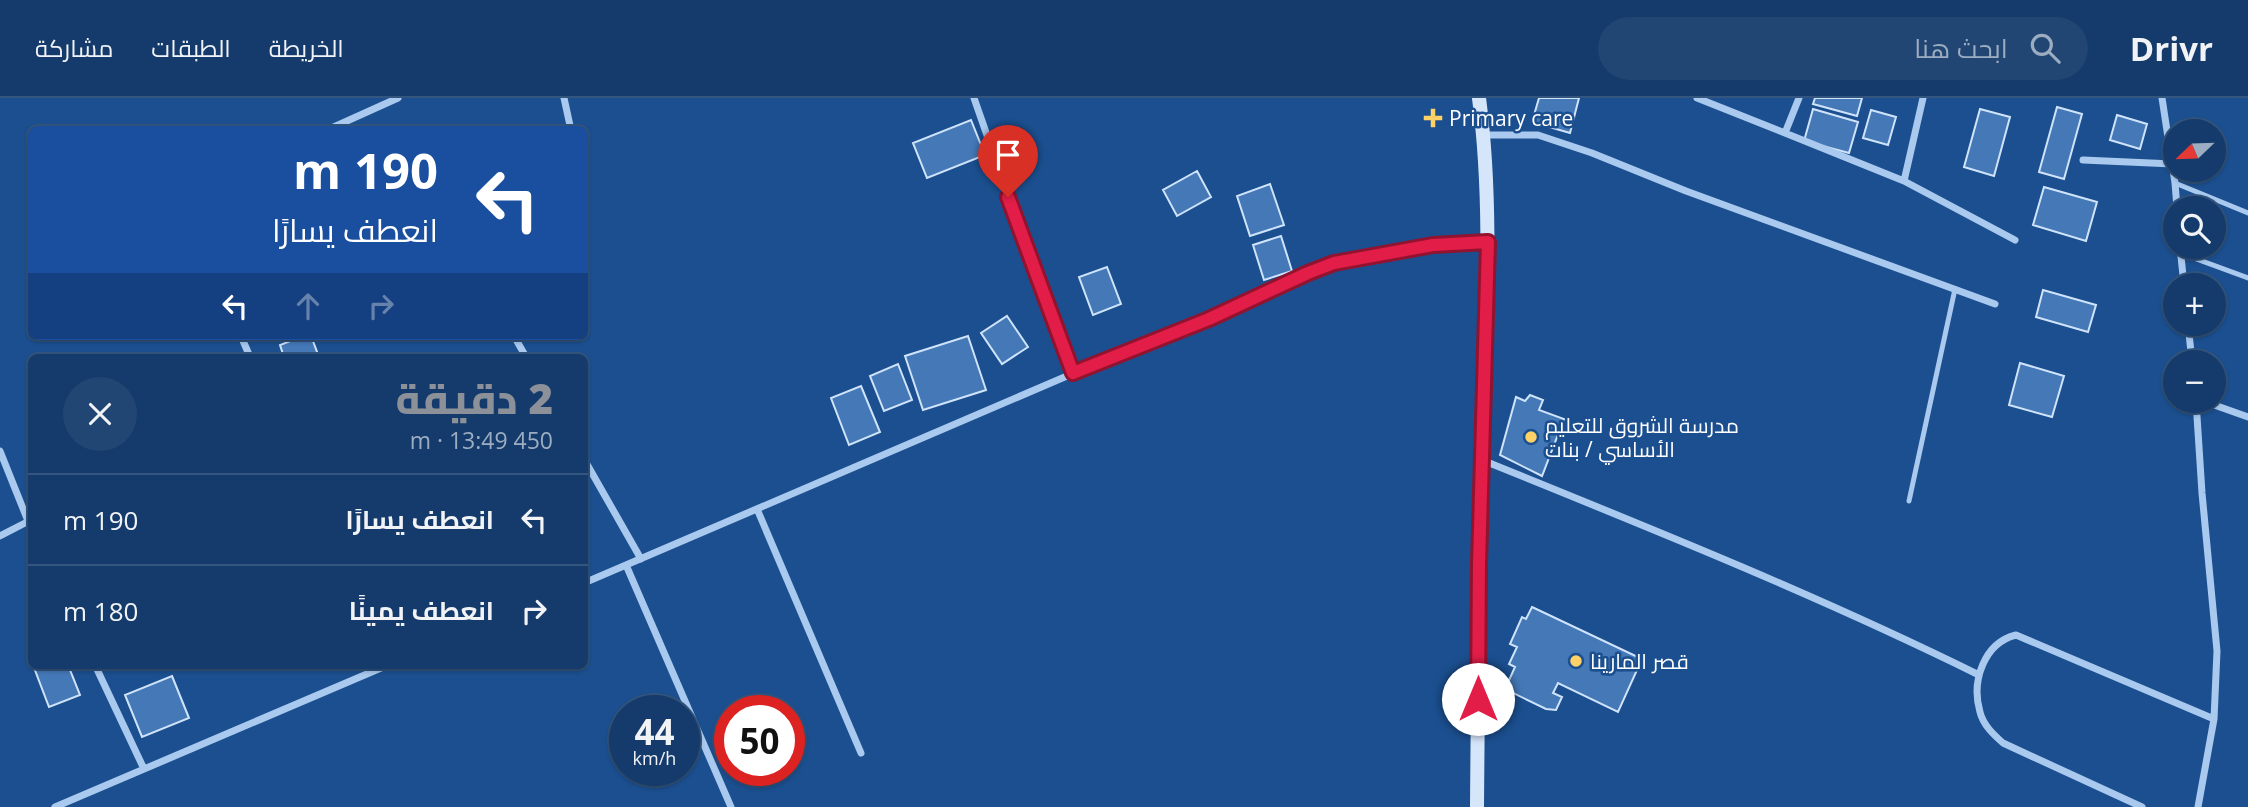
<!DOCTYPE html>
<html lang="ar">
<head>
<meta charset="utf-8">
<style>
  :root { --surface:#143b6b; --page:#214673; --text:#f1f3f6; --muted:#9dadc1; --line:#33557e; --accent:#8c9099 }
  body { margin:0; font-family:"Open Sans",Cairo,sans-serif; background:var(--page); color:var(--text); direction:rtl; height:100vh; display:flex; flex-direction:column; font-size:26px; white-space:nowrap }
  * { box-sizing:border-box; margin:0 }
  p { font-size:23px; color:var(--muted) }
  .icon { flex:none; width:38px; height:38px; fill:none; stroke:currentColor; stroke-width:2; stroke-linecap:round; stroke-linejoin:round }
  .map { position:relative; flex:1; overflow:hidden; direction:ltr }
  .details { position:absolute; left:28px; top:256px; width:560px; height:315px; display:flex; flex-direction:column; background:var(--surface); border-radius:10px; box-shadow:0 2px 5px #0004,0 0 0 2px var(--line); direction:rtl }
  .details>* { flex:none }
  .top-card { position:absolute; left:28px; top:28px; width:560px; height:214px; border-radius:10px; box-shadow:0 2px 5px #0004,0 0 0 2px var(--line); direction:rtl; background:#1a4fa0; color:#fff; overflow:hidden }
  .needle { width:46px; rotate:247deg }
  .tools { position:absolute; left:2163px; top:21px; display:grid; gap:14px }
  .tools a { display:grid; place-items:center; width:63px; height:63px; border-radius:50%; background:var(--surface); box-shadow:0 2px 5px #0004,0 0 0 2px var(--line); font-size:35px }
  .speed { position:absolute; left:609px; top:597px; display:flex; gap:14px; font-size:35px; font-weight:700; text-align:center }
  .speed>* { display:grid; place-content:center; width:91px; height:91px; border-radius:50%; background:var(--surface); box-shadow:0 2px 5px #0004,0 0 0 2px var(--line); line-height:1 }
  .speed small { font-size:18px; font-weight:400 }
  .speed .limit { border:10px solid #d22; background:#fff; color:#111 }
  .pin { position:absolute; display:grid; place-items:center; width:60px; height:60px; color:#fff; margin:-72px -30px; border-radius:50% 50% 50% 0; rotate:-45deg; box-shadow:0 0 7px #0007 }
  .pin .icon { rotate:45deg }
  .me { position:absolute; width:77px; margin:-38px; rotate:0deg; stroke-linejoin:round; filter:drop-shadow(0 0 5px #0008) }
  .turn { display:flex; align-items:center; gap:24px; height:147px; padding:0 35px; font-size:32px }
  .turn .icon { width:91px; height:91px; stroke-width:2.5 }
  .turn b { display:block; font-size:49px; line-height:60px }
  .lanes { display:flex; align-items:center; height:66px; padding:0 35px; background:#0003; justify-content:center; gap:35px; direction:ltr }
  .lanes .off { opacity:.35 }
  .round { display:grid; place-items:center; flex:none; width:74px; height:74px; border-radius:37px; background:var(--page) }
  .overview { display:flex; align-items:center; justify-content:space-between; height:119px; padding:0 35px }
  h1 { font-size:42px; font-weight:800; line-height:52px; color:var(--accent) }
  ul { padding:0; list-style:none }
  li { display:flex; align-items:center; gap:21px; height:91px; padding:0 35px; border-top:2px solid var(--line) }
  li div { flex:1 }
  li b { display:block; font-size:26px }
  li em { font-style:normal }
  header { display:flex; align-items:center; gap:42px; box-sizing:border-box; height:98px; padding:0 35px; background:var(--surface); border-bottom:2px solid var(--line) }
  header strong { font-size:33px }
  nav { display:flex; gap:38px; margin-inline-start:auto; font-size:24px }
  .search { width:490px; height:63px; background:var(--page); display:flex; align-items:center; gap:18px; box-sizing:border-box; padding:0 24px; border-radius:38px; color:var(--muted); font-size:26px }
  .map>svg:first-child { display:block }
</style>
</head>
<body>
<header>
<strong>Drivr</strong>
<div class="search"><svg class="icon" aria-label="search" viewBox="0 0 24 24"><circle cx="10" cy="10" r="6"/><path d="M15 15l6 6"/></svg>ابحث هنا</div>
<nav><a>الخريطة</a><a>الطبقات</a><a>مشاركة</a></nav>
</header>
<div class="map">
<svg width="2248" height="709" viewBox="0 0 2248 709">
  <rect width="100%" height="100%" fill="#1b4f8f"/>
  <path fill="#4478b7" stroke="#cfe3fa" stroke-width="2" d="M1539,0H1579L1570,35L1532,24Z
    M1815,0H1862L1857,18L1813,6Z
    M2057,9L2082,16L2064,81L2039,74Z
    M1813,11L1858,24L1849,55L1804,43Z
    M1980,11L2010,19L1994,78L1964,69Z
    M1871,12L1896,19L1888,47L1863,40Z
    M2117,17L2147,26L2140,51L2110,42Z
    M971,22L985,57L927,80L913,45Z
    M1197,73L1211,99L1177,118L1163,92Z
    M1270,86L1284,127L1250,138L1237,98Z
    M2044,89L2097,104L2086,143L2033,127Z
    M1281,138L1292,173L1264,182L1253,147Z
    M1107,169L1121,206L1093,217L1079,179Z
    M2043,192L2096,207L2088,234L2036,219Z
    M1007,218L1028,249L1002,266L981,235Z
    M303,238H311L319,259H284L280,247Z
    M968,238L986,292L923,312L905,258Z
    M2020,265L2064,278L2052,319L2009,307Z
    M898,266L912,302L884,313L870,278Z
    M861,288L880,334L849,347L831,300Z
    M1530,297L1543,302L1539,312L1564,321L1542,378L1500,357L1516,299L1525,303Z
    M1532,509L1642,561L1618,614L1558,585L1553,595L1562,599L1556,612L1546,611L1505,591L1515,569L1509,566L1517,549L1510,546L1522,519L1526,521Z
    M33,567H68L80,597L49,609Z
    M172,578L189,620L142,639L125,597Z"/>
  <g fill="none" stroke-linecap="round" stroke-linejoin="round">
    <path stroke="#a9c9ee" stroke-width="5" d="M2175,85L2248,115
      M2180,155L2248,180
      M1909,403L1955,191"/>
    <path stroke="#a9c9ee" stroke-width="7" d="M564,0L571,32
      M974,0L1025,146L1074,275
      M1697,0L1785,35L1799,0
      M2162,0L2175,85L2177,110
      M327,32L398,0
      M1785,35L1904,83L1923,0
      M1484,37H1538L1592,55L1686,93L1995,206
      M2083,62L2173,66
      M1904,83L2015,142
      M2180,149L2184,187
      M2188,226L2192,264
      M241,238L250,259
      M514,238L526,259
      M2196,303L2202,395L2217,553L2214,621L2198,709
      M2203,303L2248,319
      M0,353L32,433
      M584,361L641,461
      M1482,362C1650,430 1817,497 1979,577
      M757,411L861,655
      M0,438L27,424
      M626,467L731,709
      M584,485L1074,275L1209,221L1308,175L1334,165L1432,147L1488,144
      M95,567L144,671
      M55,709L388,567
      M2142,709L2003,645C1994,637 1983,627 1980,614C1971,583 1984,545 2016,537L2214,621"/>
    <path stroke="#d6e6fa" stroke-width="14" d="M1477,709C1478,580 1479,451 1483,323C1486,215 1493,107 1479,0"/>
  </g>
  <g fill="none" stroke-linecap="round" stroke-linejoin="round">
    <defs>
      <path id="route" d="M1008,99L1073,275L1209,221L1308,175L1334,165L1433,147L1488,144L1479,466L1478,601"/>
    </defs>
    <use href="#route" stroke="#92132f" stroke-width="18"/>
    <use href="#route" stroke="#e11d48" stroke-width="12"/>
  </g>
  <g fill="#ffd166" stroke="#1b4f8f" stroke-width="2.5">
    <path d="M1429.5 9.5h7v7h7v7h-7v7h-7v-7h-7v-7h7z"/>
    <circle cx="1531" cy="339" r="7"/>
    <circle cx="1576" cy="563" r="7"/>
  </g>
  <g text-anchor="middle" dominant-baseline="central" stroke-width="5" stroke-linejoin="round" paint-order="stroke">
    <g font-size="21" fill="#fff" stroke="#1b4f8f" text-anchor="start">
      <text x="1449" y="20">Primary care</text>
      <text x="1545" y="327">مدرسة الشروق للتعليم<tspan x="1545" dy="24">الأساسي / بنات</tspan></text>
      <text x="1590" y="563">قصر المارينا</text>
    </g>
  </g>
</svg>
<div class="tools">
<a><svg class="needle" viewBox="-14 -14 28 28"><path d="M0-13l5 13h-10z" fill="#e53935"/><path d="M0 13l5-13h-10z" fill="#9dadc1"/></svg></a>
<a><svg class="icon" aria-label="search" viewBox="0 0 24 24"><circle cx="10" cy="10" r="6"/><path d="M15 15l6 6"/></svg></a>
<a>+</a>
<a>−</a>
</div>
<div class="speed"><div>44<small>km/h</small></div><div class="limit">50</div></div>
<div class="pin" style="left:1008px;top:99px;background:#d93025"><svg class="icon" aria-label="arrive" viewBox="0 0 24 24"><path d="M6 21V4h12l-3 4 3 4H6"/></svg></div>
<svg class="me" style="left:1478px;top:601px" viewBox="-20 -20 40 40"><circle r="19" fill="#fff"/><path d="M0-13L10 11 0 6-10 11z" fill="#e11d48"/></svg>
<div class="top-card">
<div class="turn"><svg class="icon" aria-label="left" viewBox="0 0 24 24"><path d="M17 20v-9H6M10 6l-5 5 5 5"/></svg><div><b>190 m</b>انعطف يسارًا</div></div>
<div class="lanes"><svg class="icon" aria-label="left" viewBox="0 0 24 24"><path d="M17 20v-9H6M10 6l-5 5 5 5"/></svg><svg class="icon off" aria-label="ahead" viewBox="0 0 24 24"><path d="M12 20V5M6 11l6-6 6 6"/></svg><svg class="icon off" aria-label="right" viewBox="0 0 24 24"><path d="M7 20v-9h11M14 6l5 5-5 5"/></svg></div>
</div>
<section class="details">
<div class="overview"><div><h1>2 دقيقة</h1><p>450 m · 13:49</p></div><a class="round"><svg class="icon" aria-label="close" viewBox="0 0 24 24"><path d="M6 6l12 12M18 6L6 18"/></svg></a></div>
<ul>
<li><svg class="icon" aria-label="left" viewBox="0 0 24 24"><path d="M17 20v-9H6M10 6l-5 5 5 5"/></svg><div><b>انعطف يسارًا</b></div><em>190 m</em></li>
<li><svg class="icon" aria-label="right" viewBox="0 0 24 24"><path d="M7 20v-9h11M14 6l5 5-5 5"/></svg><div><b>انعطف يمينًا</b></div><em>180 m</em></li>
</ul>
</section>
</div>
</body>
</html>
